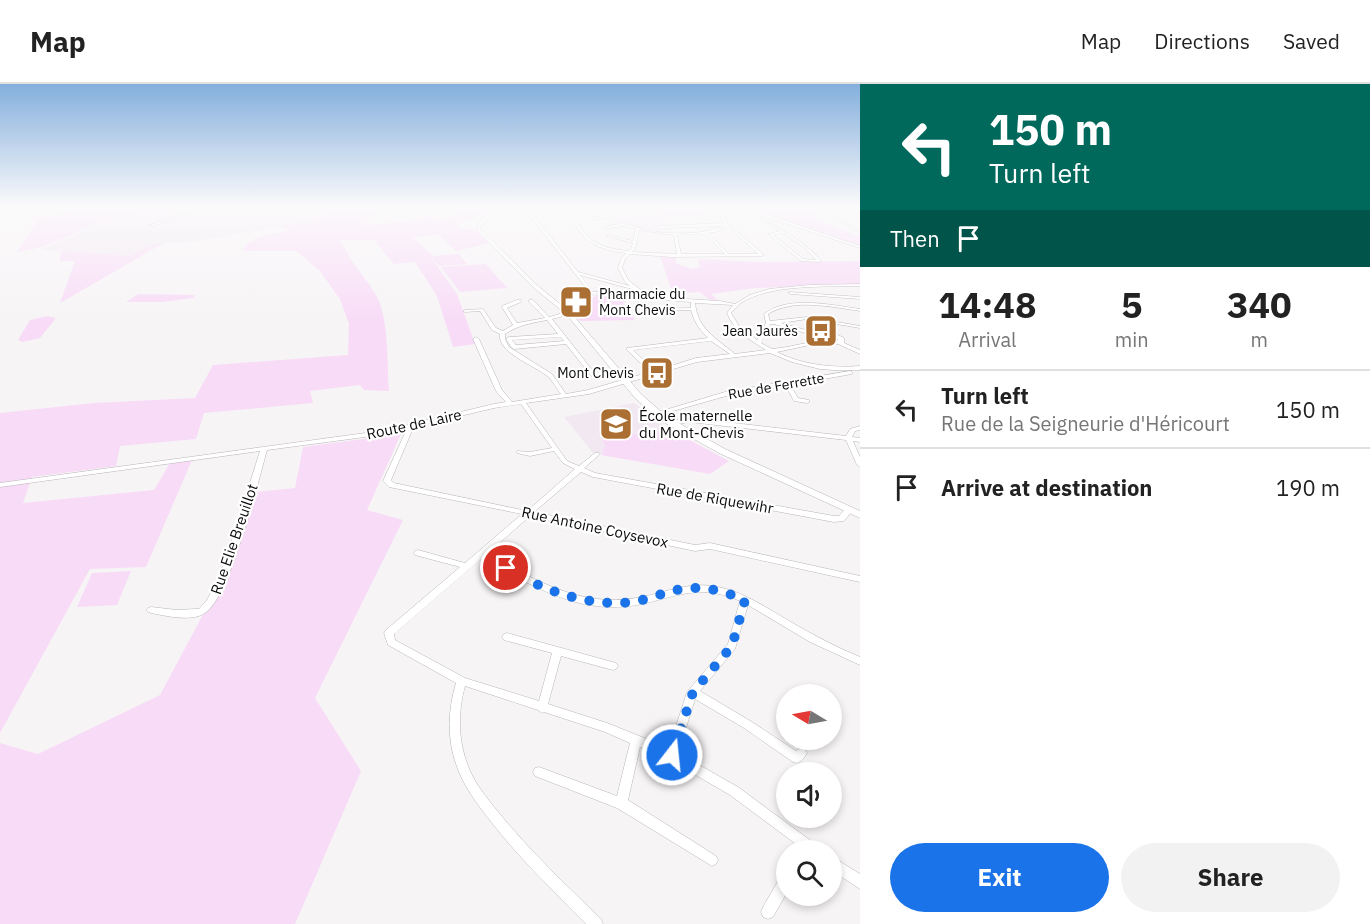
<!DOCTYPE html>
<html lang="en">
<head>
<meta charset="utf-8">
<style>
  :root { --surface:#fff; --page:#f2f2f2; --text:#222; --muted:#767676; --line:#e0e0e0; --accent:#1a73e8 }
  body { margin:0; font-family:"IBM Plex Sans",sans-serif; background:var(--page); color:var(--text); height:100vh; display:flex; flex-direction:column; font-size:22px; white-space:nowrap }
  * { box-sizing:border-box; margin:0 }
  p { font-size:20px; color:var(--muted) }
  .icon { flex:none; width:33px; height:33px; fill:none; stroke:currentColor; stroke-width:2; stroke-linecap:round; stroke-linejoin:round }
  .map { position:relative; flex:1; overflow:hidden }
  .details { display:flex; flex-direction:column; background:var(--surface); width:510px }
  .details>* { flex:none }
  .top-card { background:#00695c; color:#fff; overflow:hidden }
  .needle { width:39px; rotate:280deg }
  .buttons { position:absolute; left:776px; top:600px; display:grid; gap:12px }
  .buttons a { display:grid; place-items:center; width:66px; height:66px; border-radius:50%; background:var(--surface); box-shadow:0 3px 9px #0003; font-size:30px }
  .pin { position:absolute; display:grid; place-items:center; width:51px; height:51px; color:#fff; margin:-26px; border:3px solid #fff; border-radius:50%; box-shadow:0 2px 6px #0007 }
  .me { position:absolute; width:66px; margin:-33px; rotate:16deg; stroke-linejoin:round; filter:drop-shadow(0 0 4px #0008) }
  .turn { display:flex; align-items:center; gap:21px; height:126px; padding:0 30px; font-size:27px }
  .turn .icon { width:78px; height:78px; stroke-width:2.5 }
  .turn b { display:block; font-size:42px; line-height:51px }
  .then { display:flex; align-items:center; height:57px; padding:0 30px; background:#0003; gap:12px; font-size:22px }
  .eta { display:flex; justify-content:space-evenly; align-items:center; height:102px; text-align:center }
  .eta b { font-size:36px; font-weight:800; line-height:42px }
  .cta { display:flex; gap:12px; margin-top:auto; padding:12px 30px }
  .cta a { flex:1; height:69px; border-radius:36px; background:var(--accent); color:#fff; font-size:24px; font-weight:800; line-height:69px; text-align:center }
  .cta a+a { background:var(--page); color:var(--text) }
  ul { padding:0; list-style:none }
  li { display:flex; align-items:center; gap:18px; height:78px; padding:0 30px; border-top:2px solid var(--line) }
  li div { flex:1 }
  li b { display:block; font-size:22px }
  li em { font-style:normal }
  header { display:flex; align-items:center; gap:36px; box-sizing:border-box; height:84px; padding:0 30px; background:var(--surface); border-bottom:2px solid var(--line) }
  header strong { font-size:28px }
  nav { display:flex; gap:33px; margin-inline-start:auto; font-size:21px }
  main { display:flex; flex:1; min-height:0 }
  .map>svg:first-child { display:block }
</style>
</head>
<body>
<header>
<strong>Map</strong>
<nav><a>Map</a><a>Directions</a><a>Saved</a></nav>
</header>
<main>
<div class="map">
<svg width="860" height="840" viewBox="0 0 860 840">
  <rect width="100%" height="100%" fill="#f7f4f6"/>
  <path fill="#f1e8f1" d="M210,123H334L310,138L190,158L153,160L129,172L40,166L113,134L128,133L134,129Z
    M604,123H636L664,147L639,144L618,138L604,128Z
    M634,319L669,345L602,355L605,363L601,371L594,370L564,333Z"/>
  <path fill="#f8dbf7" d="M103,123H210L134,129C126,134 120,132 111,135C79,145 52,164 17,168L37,137H30L33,134Z
    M334,123H380L365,141L411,137L426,131L443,135L473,123H495C483,130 471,133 458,141L462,145H474L489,159L456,167L438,150L413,154L433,172L459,170L467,180L439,182L430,172L457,210L475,260L453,263L437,212L415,178L394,180L374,156H341C349,177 365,192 376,211C389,234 387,280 389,307L364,306L360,301L310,307L313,319L204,329L196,355L120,362L116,382L32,393L23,419L154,406L170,379L192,376L146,483L90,485L0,649V329L94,319L195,314L213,281L348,271L349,240L340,215L319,186L296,167H243C248,151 274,150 288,147L281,142L310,138Z
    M641,123H673L674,126L703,127L706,131L657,135L653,131H665L663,127Z
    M742,123H790L810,126L823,138L860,152V162Z
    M164,159L60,219L75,177H60L61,167L129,172L153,160Z
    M660,172L676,174V179L691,185L700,183L698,175L759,178L860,177V200L755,204L711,210L717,216H710L700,208L681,209L671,204Z
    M486,180L507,204L460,208L441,183Z
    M640,208L618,210L626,218L623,219L635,236L580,237L573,231L596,211Z
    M138,210L195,211L193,214L162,218H126Z
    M47,232L56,234L40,254L22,258L18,256L30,236Z
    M669,345L729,377L710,390L601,371L605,363L602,355Z
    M401,350L367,426L403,436L315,614L361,687L295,840H0V659L38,670L160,611L207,523L256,408L295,404L303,363Z
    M131,487L117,521L77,523L92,489Z"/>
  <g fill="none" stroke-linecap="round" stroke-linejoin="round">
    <defs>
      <path id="minor" d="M15,123H19L12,128H10V126Z
        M47,123H50L45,128H43Z
        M61,123H64L60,129H58Z
        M210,123H214L153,142L150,141Z
        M449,123H453L441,129L438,128Z
        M531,123H534L531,128L578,188L630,202L625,198L618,184L621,175L626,169C591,165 580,154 566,123H568C586,153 591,163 628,167L631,165L633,159L607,152L609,151L633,157L636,145L622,142L605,145V143L619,140L605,134L590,136V134L602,132L600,131V124H583L582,123H602L604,131C638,149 688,156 724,142L666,144L667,145L665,146L636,123H639L663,142L723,139L718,123H721L727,139L764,171L762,172L672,173L630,170L625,175L622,184L629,197L641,206L655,211L670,214L720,217L735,220L750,211L769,205L809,201L860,200V202C826,203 769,200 741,219C737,222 734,226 731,229L739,242L757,256L766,239L764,230C788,211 831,221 860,225V227C831,223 794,214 768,230L770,237L807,233L860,242V244L807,235L781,239L820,250L832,248L844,254V259L860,266V270L838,260L824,258L777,268C803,281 831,284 860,282V286H833L820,285L792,278L770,269L697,278L589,310L526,319L567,377L579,382L595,369H599L600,370L599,371L584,384L595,389L834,432H839L846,424H852L853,426L844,437L834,438L593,393L581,388L534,428L695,461L710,459L860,492V498L710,465L695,467L530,432L487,470C533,495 581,524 636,514C662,510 686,498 712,502C742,506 766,524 791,538C813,551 836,563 860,573V581L810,558L748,521L735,565L700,607L752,638L796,667L801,664L805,665L807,669C804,674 802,677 797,679L793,678L744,644L695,615L678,669L738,703L818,762L820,766H804L730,711L668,675L640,663L628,716L716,772L718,776L716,780L712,782L617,724L535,692L533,688L535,684L539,683L617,712L630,659L605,648L544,628L542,629L538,626L465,602C458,627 458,655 467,679C473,698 487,714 499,729C530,767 566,801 601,835L603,840H586C554,807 520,775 492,739C478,721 463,702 456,680C447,654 448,625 456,599L388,561L384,549L386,546L460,483L415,471L414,469L415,467L418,466L465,479L522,430L389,403L383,397L405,349L404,345L380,351L267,366C258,398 230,513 205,529C192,538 166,532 151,529L148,528L146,526L148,524L151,523L177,526L196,525H199L207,516L215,501L225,478L260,367L0,403V399L380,347L494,320L506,318L496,307L473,255L476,253L479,255L502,306L512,318L561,310C556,304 552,295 546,291C533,281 497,268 500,250L492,246L480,227L465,228L463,227L465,226L483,225L496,244L503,247L513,241L502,223V222L517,216H521V218L507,224L517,239L545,234L529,218V216H533L549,233C567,229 578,222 590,209L527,128ZM728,142L758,170H729L708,149L715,148ZM639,146L674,151L677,170L632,168L635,165ZM705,150L725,170H681L677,151ZM580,191L632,205H633L593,208ZM637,207C654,215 672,217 691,218V224L648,225L646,226L648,227L691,226C694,238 700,246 708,254L627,264V266L650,288L588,306L566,310L552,290L509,263L505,255V250C518,241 532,239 547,236L558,250L509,253L506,255L512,264L514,265L566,260L592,293H596V291L552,235C571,231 581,225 593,210ZM695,219L733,221L727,229C734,247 750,256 766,266L735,270C716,254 698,246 695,219ZM770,240H774L816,252L821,256L787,263L772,265L761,259ZM831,252L839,256H828L823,253ZM560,253L564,257L516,261L512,256ZM711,257L730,270L696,274L655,287L633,266ZM521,320L552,364L530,368L517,367L516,368L517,369L530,372L554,367L563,379L575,385L527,427L394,399L391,396L411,349L410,344L494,324ZM482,474C522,496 566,524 614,523C662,523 690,494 740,517L728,560L687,608L669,664L607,639L548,620L561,572L613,586L616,585L618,582L616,579L507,549L504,550L502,553L504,556L552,569L539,617L465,594L395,556L394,550Z
        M737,123H741L757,127L860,162V164L756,130C778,146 804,155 821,177L819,178L801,177L768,150L780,147L753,131V129ZM783,149L805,164L816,176L803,175L773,151Z
        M833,123H837L831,126V130L860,147V149L829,131L827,126Z
        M844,123L860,125V127L845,124Z
        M789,208L860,213V215L791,210L789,209Z
        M850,287L853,289L852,290L790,301L798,314L809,316V318L807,319L794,317L787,304L783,302L726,312L659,331L657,332L654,330L655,329L725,308Z
        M690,334L846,352L850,345L860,342V346L855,347L852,353L860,354V358L853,357L860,373V383L857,381L846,356L690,338L670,341L667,339L670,337Z
        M831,772L860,790V805L831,786Z
        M786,790V810L773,833L768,835L763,833L761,828L763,823L781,792Z"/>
      <path id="tertiary" d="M43,123H53L0,129V127Z
        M497,123H501L484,138L480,145L538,202L571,229L641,310L666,332L725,365L860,427V434L719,369L660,336L635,314L567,231L534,204L477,146L481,136Z"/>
    </defs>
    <use href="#minor" stroke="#b9b6b9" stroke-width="1"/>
    <use href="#tertiary" stroke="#b9b6b9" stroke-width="1"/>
    <use href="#minor" fill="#fff" fill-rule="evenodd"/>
    <use href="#tertiary" fill="#fff" fill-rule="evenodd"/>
  </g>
  <linearGradient id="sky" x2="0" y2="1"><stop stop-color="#84afdd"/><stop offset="0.51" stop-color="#fbfafb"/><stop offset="1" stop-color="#fbfafb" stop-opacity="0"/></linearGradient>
  <rect width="860" height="240" fill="url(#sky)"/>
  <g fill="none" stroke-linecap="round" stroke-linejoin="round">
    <path stroke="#1a73e8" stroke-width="10" stroke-dasharray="0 18" d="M506,484C545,507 587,523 633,518C646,516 660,510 673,507C698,500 721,506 745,516L732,562L693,608L672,671"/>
  </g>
  <defs>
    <symbol id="pharmacy-square" viewBox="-11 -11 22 22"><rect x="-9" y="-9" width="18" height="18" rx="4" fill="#ac6f33" stroke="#fff"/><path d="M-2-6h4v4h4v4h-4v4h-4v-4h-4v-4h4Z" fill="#fff"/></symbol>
    <symbol id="bus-square" viewBox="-11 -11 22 22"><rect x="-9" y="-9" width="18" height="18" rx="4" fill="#ac6f33" stroke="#fff"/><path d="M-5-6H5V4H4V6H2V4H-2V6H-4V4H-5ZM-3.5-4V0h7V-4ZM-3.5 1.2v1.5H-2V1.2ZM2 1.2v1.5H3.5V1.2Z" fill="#fff"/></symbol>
    <symbol id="school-square" viewBox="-11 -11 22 22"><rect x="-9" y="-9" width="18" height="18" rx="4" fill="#ac6f33" stroke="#fff"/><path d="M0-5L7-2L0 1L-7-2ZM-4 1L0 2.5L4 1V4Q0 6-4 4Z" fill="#fff"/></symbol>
  </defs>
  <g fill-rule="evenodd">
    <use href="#pharmacy-square" x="557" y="199" width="38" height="38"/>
    <use href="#bus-square" x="802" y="228" width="38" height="38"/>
    <use href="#bus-square" x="638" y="270" width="38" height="38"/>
    <use href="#school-square" x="597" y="321" width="38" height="38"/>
  </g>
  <g text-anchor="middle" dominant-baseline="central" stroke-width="4.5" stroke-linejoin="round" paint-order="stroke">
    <g font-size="14" fill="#0c0b0c" stroke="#fff" text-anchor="end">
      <text x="599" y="210" text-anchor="start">Pharmacie du<tspan x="599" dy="16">Mont Chevis</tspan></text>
      <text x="798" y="247">Jean Jaurès</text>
      <text x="634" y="289">Mont Chevis</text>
    </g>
    <g font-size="14" fill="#0c0b0c" stroke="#fff">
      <text transform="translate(776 302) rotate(-10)">Rue de Ferrette</text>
    </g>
    <g font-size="15" fill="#0c0b0c" stroke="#fff" text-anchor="start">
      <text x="639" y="331">École maternelle<tspan x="639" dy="17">du Mont-Chevis</tspan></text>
    </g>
    <g font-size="15" fill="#0c0b0c" stroke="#fff">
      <text transform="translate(414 340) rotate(-12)">Route de Laire</text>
      <text transform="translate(715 414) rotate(10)">Rue de Riquewihr</text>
      <text transform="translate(595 443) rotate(12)">Rue Antoine Coysevox</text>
      <text transform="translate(234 455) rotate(-71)">Rue Elie Breuillot</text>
    </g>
  </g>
</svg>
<div class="buttons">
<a><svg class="needle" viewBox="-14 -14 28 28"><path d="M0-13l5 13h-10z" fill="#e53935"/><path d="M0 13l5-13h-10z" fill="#767676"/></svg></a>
<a><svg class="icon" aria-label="sound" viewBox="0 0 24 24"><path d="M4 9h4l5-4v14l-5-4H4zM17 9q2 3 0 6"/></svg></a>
<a><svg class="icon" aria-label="search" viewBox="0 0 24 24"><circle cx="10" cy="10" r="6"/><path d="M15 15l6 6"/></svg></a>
</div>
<div class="pin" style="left:506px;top:484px;background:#d93025"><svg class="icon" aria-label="arrive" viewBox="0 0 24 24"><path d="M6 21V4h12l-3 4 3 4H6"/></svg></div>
<svg class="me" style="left:672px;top:671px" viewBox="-20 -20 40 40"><circle r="17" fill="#1a73e8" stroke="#fff" stroke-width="3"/><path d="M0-11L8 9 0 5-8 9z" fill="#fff"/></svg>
</div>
<section class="details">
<div class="top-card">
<div class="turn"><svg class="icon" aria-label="left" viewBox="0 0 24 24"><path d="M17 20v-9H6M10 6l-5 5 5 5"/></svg><div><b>150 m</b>Turn left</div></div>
<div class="then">Then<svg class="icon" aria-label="arrive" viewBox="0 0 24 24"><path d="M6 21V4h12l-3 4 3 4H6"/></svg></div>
</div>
<div class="eta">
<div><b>14:48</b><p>Arrival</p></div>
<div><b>5</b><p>min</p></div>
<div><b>340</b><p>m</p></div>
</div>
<ul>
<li><svg class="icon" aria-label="left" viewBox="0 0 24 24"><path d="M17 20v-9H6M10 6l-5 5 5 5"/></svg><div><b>Turn left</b><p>Rue de la Seigneurie d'Héricourt</p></div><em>150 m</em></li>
<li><svg class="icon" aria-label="arrive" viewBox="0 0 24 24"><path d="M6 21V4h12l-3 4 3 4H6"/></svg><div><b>Arrive at destination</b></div><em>190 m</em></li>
</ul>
<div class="cta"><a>Exit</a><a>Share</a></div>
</section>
</main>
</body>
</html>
